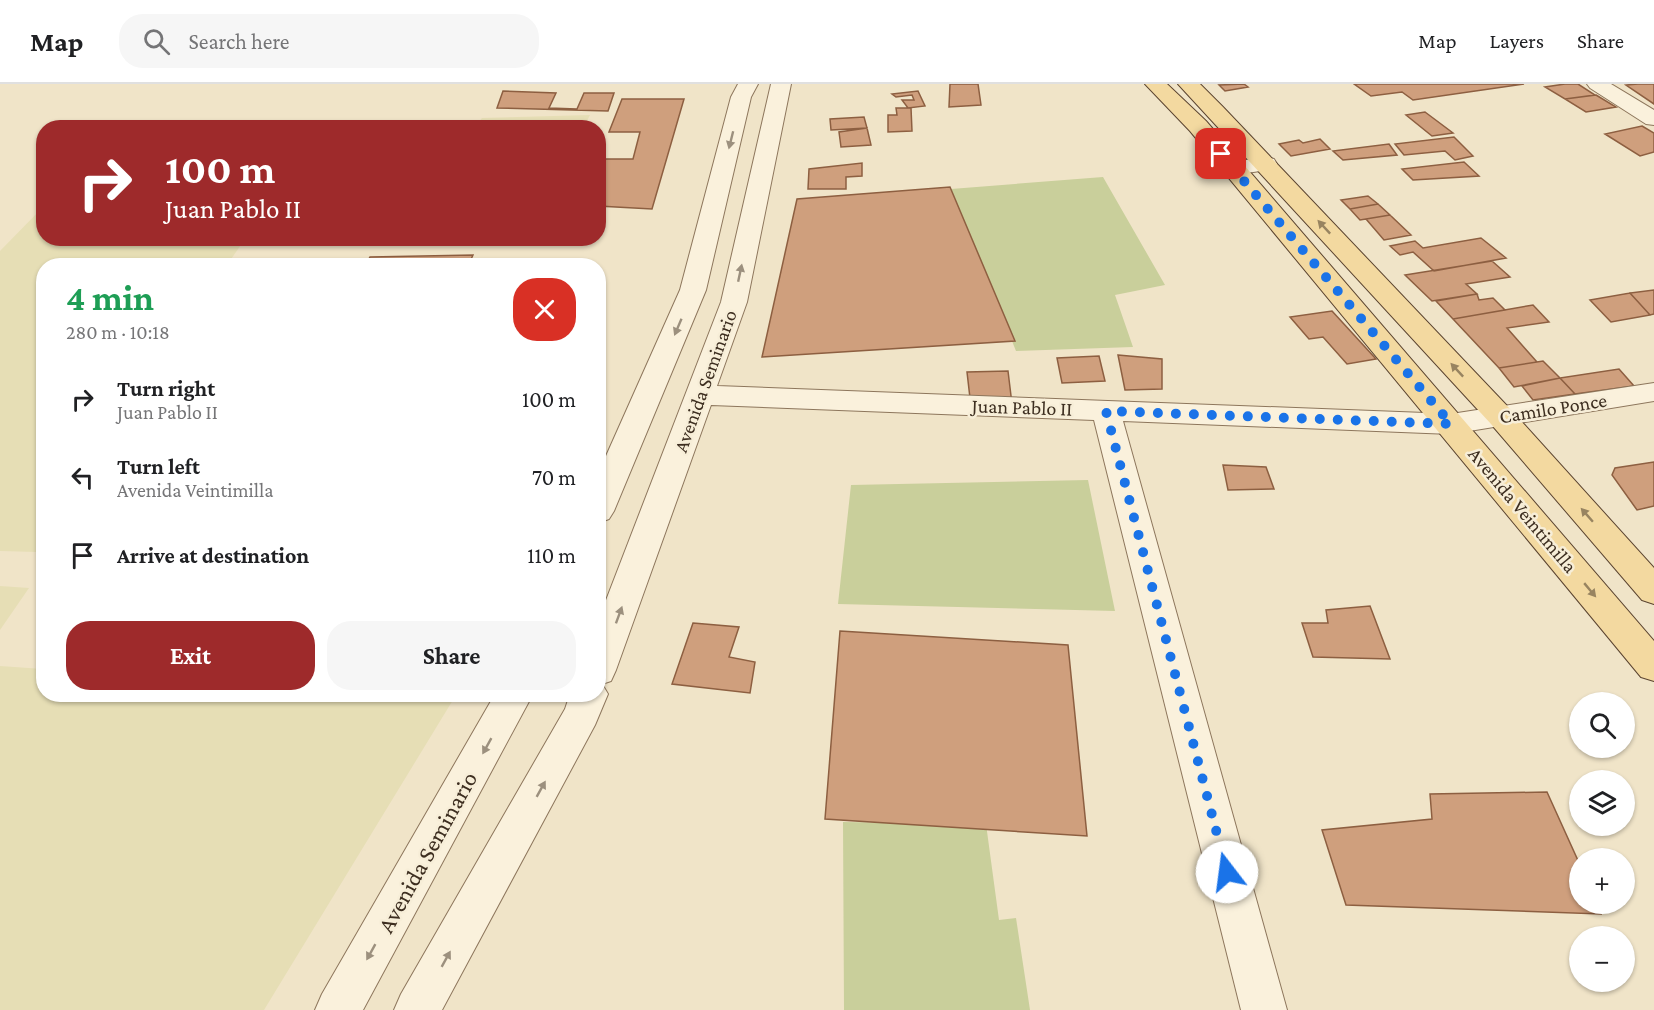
<!DOCTYPE html>
<html lang="en">
<head>
<meta charset="utf-8">
<style>
  :root { --surface:#fff; --page:#f6f6f6; --text:#202124; --muted:#757577; --line:#e0e0e0; --accent:#9e2a2b }
  body { margin:0; font-family:"Crimson Pro",serif; background:var(--page); color:var(--text); height:100vh; display:flex; flex-direction:column; font-size:22px; white-space:nowrap }
  * { box-sizing:border-box; margin:0 }
  p { font-size:20px; color:var(--muted) }
  .icon { flex:none; width:33px; height:33px; fill:none; stroke:currentColor; stroke-width:2; stroke-linecap:round; stroke-linejoin:round }
  .map { position:relative; flex:1; overflow:hidden }
  .sheet { position:absolute; left:36px; top:174px; width:570px; height:444px; display:flex; flex-direction:column; background:var(--surface); border-radius:24px; box-shadow:0 2px 4px #0004 }
  .sheet>* { flex:none }
  .hud { position:absolute; left:36px; top:36px; width:570px; height:126px; border-radius:24px; box-shadow:0 2px 4px #0004; background:#9e2a2b; color:#fff; overflow:hidden }
  .fabs { position:absolute; left:1569px; top:608px; display:grid; gap:12px }
  .fabs a { display:grid; place-items:center; width:66px; height:66px; border-radius:50%; background:var(--surface); box-shadow:0 2px 4px #0004; font-size:30px }
  .pin { position:absolute; display:grid; place-items:center; width:51px; height:51px; color:#fff; margin:-26px; border-radius:12px; box-shadow:0 3px 9px #0006 }
  .me { position:absolute; width:66px; margin:-33px; rotate:345deg; stroke-linejoin:round; filter:drop-shadow(0 0 4px #0008) }
  .turn { display:flex; align-items:center; gap:21px; height:126px; padding:0 30px; font-size:27px }
  .turn .icon { width:78px; height:78px; stroke-width:2.5 }
  .turn b { display:block; font-size:42px; line-height:51px }
  .round { display:grid; place-items:center; flex:none; width:63px; height:63px; border-radius:24px; background:var(--page) }
  .summary { display:flex; align-items:center; justify-content:space-between; height:102px; padding:0 30px }
  h1 { font-size:36px; font-weight:700; line-height:45px; color:#1e9e55 }
  .button { display:flex; gap:12px; margin-top:auto; padding:12px 30px }
  .button a { flex:1; height:69px; border-radius:24px; background:var(--accent); color:#fff; font-size:24px; font-weight:700; line-height:69px; text-align:center }
  .button a+a { background:var(--page); color:var(--text) }
  ul { padding:0; list-style:none }
  li { display:flex; align-items:center; gap:18px; height:78px; padding:0 30px }
  li div { flex:1 }
  li b { display:block; font-size:22px }
  li em { font-style:normal }
  header { display:flex; align-items:center; gap:36px; box-sizing:border-box; height:84px; padding:0 30px; background:var(--surface); border-bottom:2px solid var(--line) }
  header strong { font-size:28px }
  nav { display:flex; gap:33px; margin-inline-start:auto; font-size:21px }
  .search { width:420px; height:54px; background:var(--page); display:flex; align-items:center; gap:15px; box-sizing:border-box; padding:0 21px; border-radius:24px; color:var(--muted); font-size:22px }
  .map>svg:first-child { display:block }
</style>
</head>
<body>
<header>
<strong>Map</strong>
<div class="search"><svg class="icon" aria-label="search" viewBox="0 0 24 24"><circle cx="10" cy="10" r="6"/><path d="M15 15l6 6"/></svg>Search here</div>
<nav><a>Map</a><a>Layers</a><a>Share</a></nav>
</header>
<div class="map">
<svg width="1654" height="926" viewBox="0 0 1654 926">
  <rect width="100%" height="100%" fill="#f0e4c8"/>
  <path fill="#e6deb5" d="M590,31L584,43H475L482,34Z
    M43,123L44,154L245,155L227,181L44,182L43,456L36,468L0,467V167Z
    M0,502L29,504L0,546Z
    M0,582L43,585L44,610L456,611L264,926H0Z"/>
  <path fill="#c9cf9b" d="M364,37L462,43H359Z
    M1103,93L1165,201L1115,211L1133,263L1016,267L951,105Z
    M1088,396L1115,527L838,520L851,401Z
    M843,738L986,740L999,836L1016,834L1030,926H844Z"/>
  <path fill="#cf9f7d" stroke="#8d5f41" stroke-width="1.5" d="M950,0H978L981,21L949,23Z
    M1244,0L1248,3L1225,7L1219,1Z
    M1354,0H1524L1413,16L1402,8L1371,12Z
    M1565,0H1578L1595,11L1565,15L1545,3Z
    M1654,0V20L1626,1L1638,0Z
    M503,7L556,9L549,24L577,25L584,9H614L608,27L497,24Z
    M918,7L925,22L908,24L902,16H914L912,11L896,13L892,10Z
    M1596,11L1616,23L1586,28L1565,15Z
    M622,15H684L652,125L598,122V75H633L640,48H609Z
    M896,24H911L912,47L888,48V31H897Z
    M1425,28L1453,49L1432,52L1406,31Z
    M864,33L867,44L831,46L830,35Z
    M1642,42L1654,49V68L1640,72L1605,50Z
    M867,44L871,61L841,63L839,48Z
    M1454,53L1473,72L1455,76L1445,67L1404,71L1395,60Z
    M1320,55L1330,65L1291,72L1279,60L1299,56L1303,59Z
    M1389,60L1397,71L1343,76L1333,67Z
    M1464,78L1479,92L1413,96L1402,85Z
    M862,79V92L846,93V105H808L809,85Z
    M950,103L1015,257L762,273L797,115Z
    M1368,112L1378,120L1350,125L1341,116Z
    M1378,120L1390,131L1360,136L1350,125Z
    M1390,131L1411,151L1384,156L1366,135Z
    M1481,154L1506,174L1434,187L1413,168L1400,171L1390,162L1415,157L1423,164Z
    M473,171L468,182H365L370,173Z
    M1492,177L1510,193L1466,200L1477,210L1432,217L1405,191Z
    M1654,206V230L1650,231L1630,209Z
    M1630,209L1650,231L1611,238L1590,216Z
    M1477,210L1479,216L1493,214L1505,226L1453,235L1436,217Z
    M1533,221L1549,238L1507,244L1537,278L1499,284L1453,235Z
    M1332,227L1376,275L1347,280L1323,253L1309,255L1290,233Z
    M1118,271L1162,275V305L1125,306Z
    M1099,272L1105,297L1062,299L1057,274Z
    M1543,277L1560,294L1514,303L1499,284Z
    M1619,285L1634,302L1575,310L1560,294Z
    M1008,287L1012,320L970,314L967,288Z
    M1560,294L1575,310L1533,316L1522,302Z
    M1654,378V422L1637,426L1612,391L1615,384Z
    M1223,381L1266,383L1274,405L1228,406Z
    M1370,522L1390,575L1313,573L1302,539H1328L1326,526Z
    M693,539L739,543L729,573L755,578L750,609L672,600Z
    M840,547L1068,561L1087,752L825,735Z
    M1547,708L1580,781V819H1596L1601,830L1346,821L1322,746L1432,735L1430,710Z"/>
  <g fill="none" stroke-linecap="round" stroke-linejoin="round">
    <defs>
      <path id="street" d="M738,0H758L751,13L706,206L614,427L609,435L598,439V390L680,206L731,13Z
        M771,0H791L747,218L717,302L1451,330L1654,299V317L1451,350L1123,337L1287,926H1241L1094,336L711,321L616,586L611,597L602,600L608,610L595,641L442,926H394L401,910L565,625L570,610H598V537L721,218Z
        M1587,0H1611L1654,26V41L1646,40L1590,4Z
        M1266,73L1274,75L1277,80L1274,85L1233,91L1225,89L1222,84L1225,79Z
        M495,610H533L363,926H315L322,910Z"/>
      <path id="primary" d="M1145,0H1167L1206,37L1654,557V597L1641,593L1190,47Z
        M1178,0H1200L1223,23L1511,326L1654,484V520L1642,516L1491,340Z"/>
    </defs>
    <use href="#street" stroke="#8d765c" stroke-width="2"/>
    <use href="#primary" stroke="#5b4430" stroke-width="2"/>
    <use href="#street" fill="#faf1dc" fill-rule="evenodd"/>
    <use href="#primary" fill="#f3d9a0" fill-rule="evenodd"/>
  </g>
  <defs><path id="oneway-solid" d="M-6-.8H1V-3.2L6.5 0L1 3.2V.8H-6Z" transform="scale(1.5)"/></defs>
  <g fill="#9c907e">
    <use href="#oneway-solid" transform="translate(731 56) rotate(104)"/>
    <use href="#oneway-solid" transform="translate(740 189) rotate(-78)"/>
    <use href="#oneway-solid" transform="translate(678 243) rotate(113)"/>
    <use href="#oneway-solid" transform="translate(619 531) rotate(-70)"/>
    <use href="#oneway-solid" transform="translate(487 662) rotate(119)"/>
    <use href="#oneway-solid" transform="translate(541 705) rotate(-61)"/>
    <use href="#oneway-solid" transform="translate(371 868) rotate(119)"/>
    <use href="#oneway-solid" transform="translate(446 875) rotate(-61)"/>
  </g>
  <g fill="#988460">
    <use href="#oneway-solid" transform="translate(1324 143) rotate(-133)"/>
    <use href="#oneway-solid" transform="translate(1457 286) rotate(-133)"/>
    <use href="#oneway-solid" transform="translate(1587 431) rotate(-131)"/>
    <use href="#oneway-solid" transform="translate(1590 506) rotate(50)"/>
  </g>
  <g fill="none" stroke-linecap="round" stroke-linejoin="round">
    <path stroke="#1a73e8" stroke-width="10" stroke-dasharray="0 18" d="M1221,70L1451,340L1106,327L1227,788"/>
  </g>
  <g text-anchor="middle" dominant-baseline="central" stroke-width="5" stroke-linejoin="round" paint-order="stroke">
    <g font-size="20" fill="#3d2e20" stroke="#f7eed8">
      <text transform="translate(705 297) rotate(-70)">Avenida Seminario</text>
      <text transform="translate(1022 323) rotate(2)">Juan Pablo II</text>
      <text transform="translate(1553 324) rotate(-9)">Camilo Ponce</text>
      <text transform="translate(1523 426) rotate(50)">Avenida Veintimilla</text>
    </g>
    <g font-size="24" fill="#3d2e20" stroke="#f7eed8">
      <text transform="translate(427 768) rotate(-61)">Avenida Seminario</text>
    </g>
  </g>
</svg>
<div class="fabs">
<a><svg class="icon" aria-label="search" viewBox="0 0 24 24"><circle cx="10" cy="10" r="6"/><path d="M15 15l6 6"/></svg></a>
<a><svg class="icon" aria-label="layers" viewBox="0 0 24 24"><path d="M12 4l9 5-9 5-9-5zM3 14l9 5 9-5"/></svg></a>
<a>+</a>
<a>−</a>
</div>
<div class="pin" style="left:1221px;top:70px;background:#d93025"><svg class="icon" aria-label="arrive" viewBox="0 0 24 24"><path d="M6 21V4h12l-3 4 3 4H6"/></svg></div>
<svg class="me" style="left:1227px;top:788px" viewBox="-20 -20 40 40"><circle r="19" fill="#fff"/><path d="M0-13L10 11 0 6-10 11z" fill="#1a73e8"/></svg>
<div class="hud">
<div class="turn"><svg class="icon" aria-label="right" viewBox="0 0 24 24"><path d="M7 20v-9h11M14 6l5 5-5 5"/></svg><div><b>100 m</b>Juan Pablo II</div></div>
</div>
<section class="sheet">
<div class="summary"><div><h1>4 min</h1><p>280 m · 10:18</p></div><a class="round" style="background:#d93025;color:#fff"><svg class="icon" aria-label="close" viewBox="0 0 24 24"><path d="M6 6l12 12M18 6L6 18"/></svg></a></div>
<ul>
<li><svg class="icon" aria-label="right" viewBox="0 0 24 24"><path d="M7 20v-9h11M14 6l5 5-5 5"/></svg><div><b>Turn right</b><p>Juan Pablo II</p></div><em>100 m</em></li>
<li><svg class="icon" aria-label="left" viewBox="0 0 24 24"><path d="M17 20v-9H6M10 6l-5 5 5 5"/></svg><div><b>Turn left</b><p>Avenida Veintimilla</p></div><em>70 m</em></li>
<li><svg class="icon" aria-label="arrive" viewBox="0 0 24 24"><path d="M6 21V4h12l-3 4 3 4H6"/></svg><div><b>Arrive at destination</b></div><em>110 m</em></li>
</ul>
<div class="button"><a>Exit</a><a>Share</a></div>
</section>
</div>
</body>
</html>
